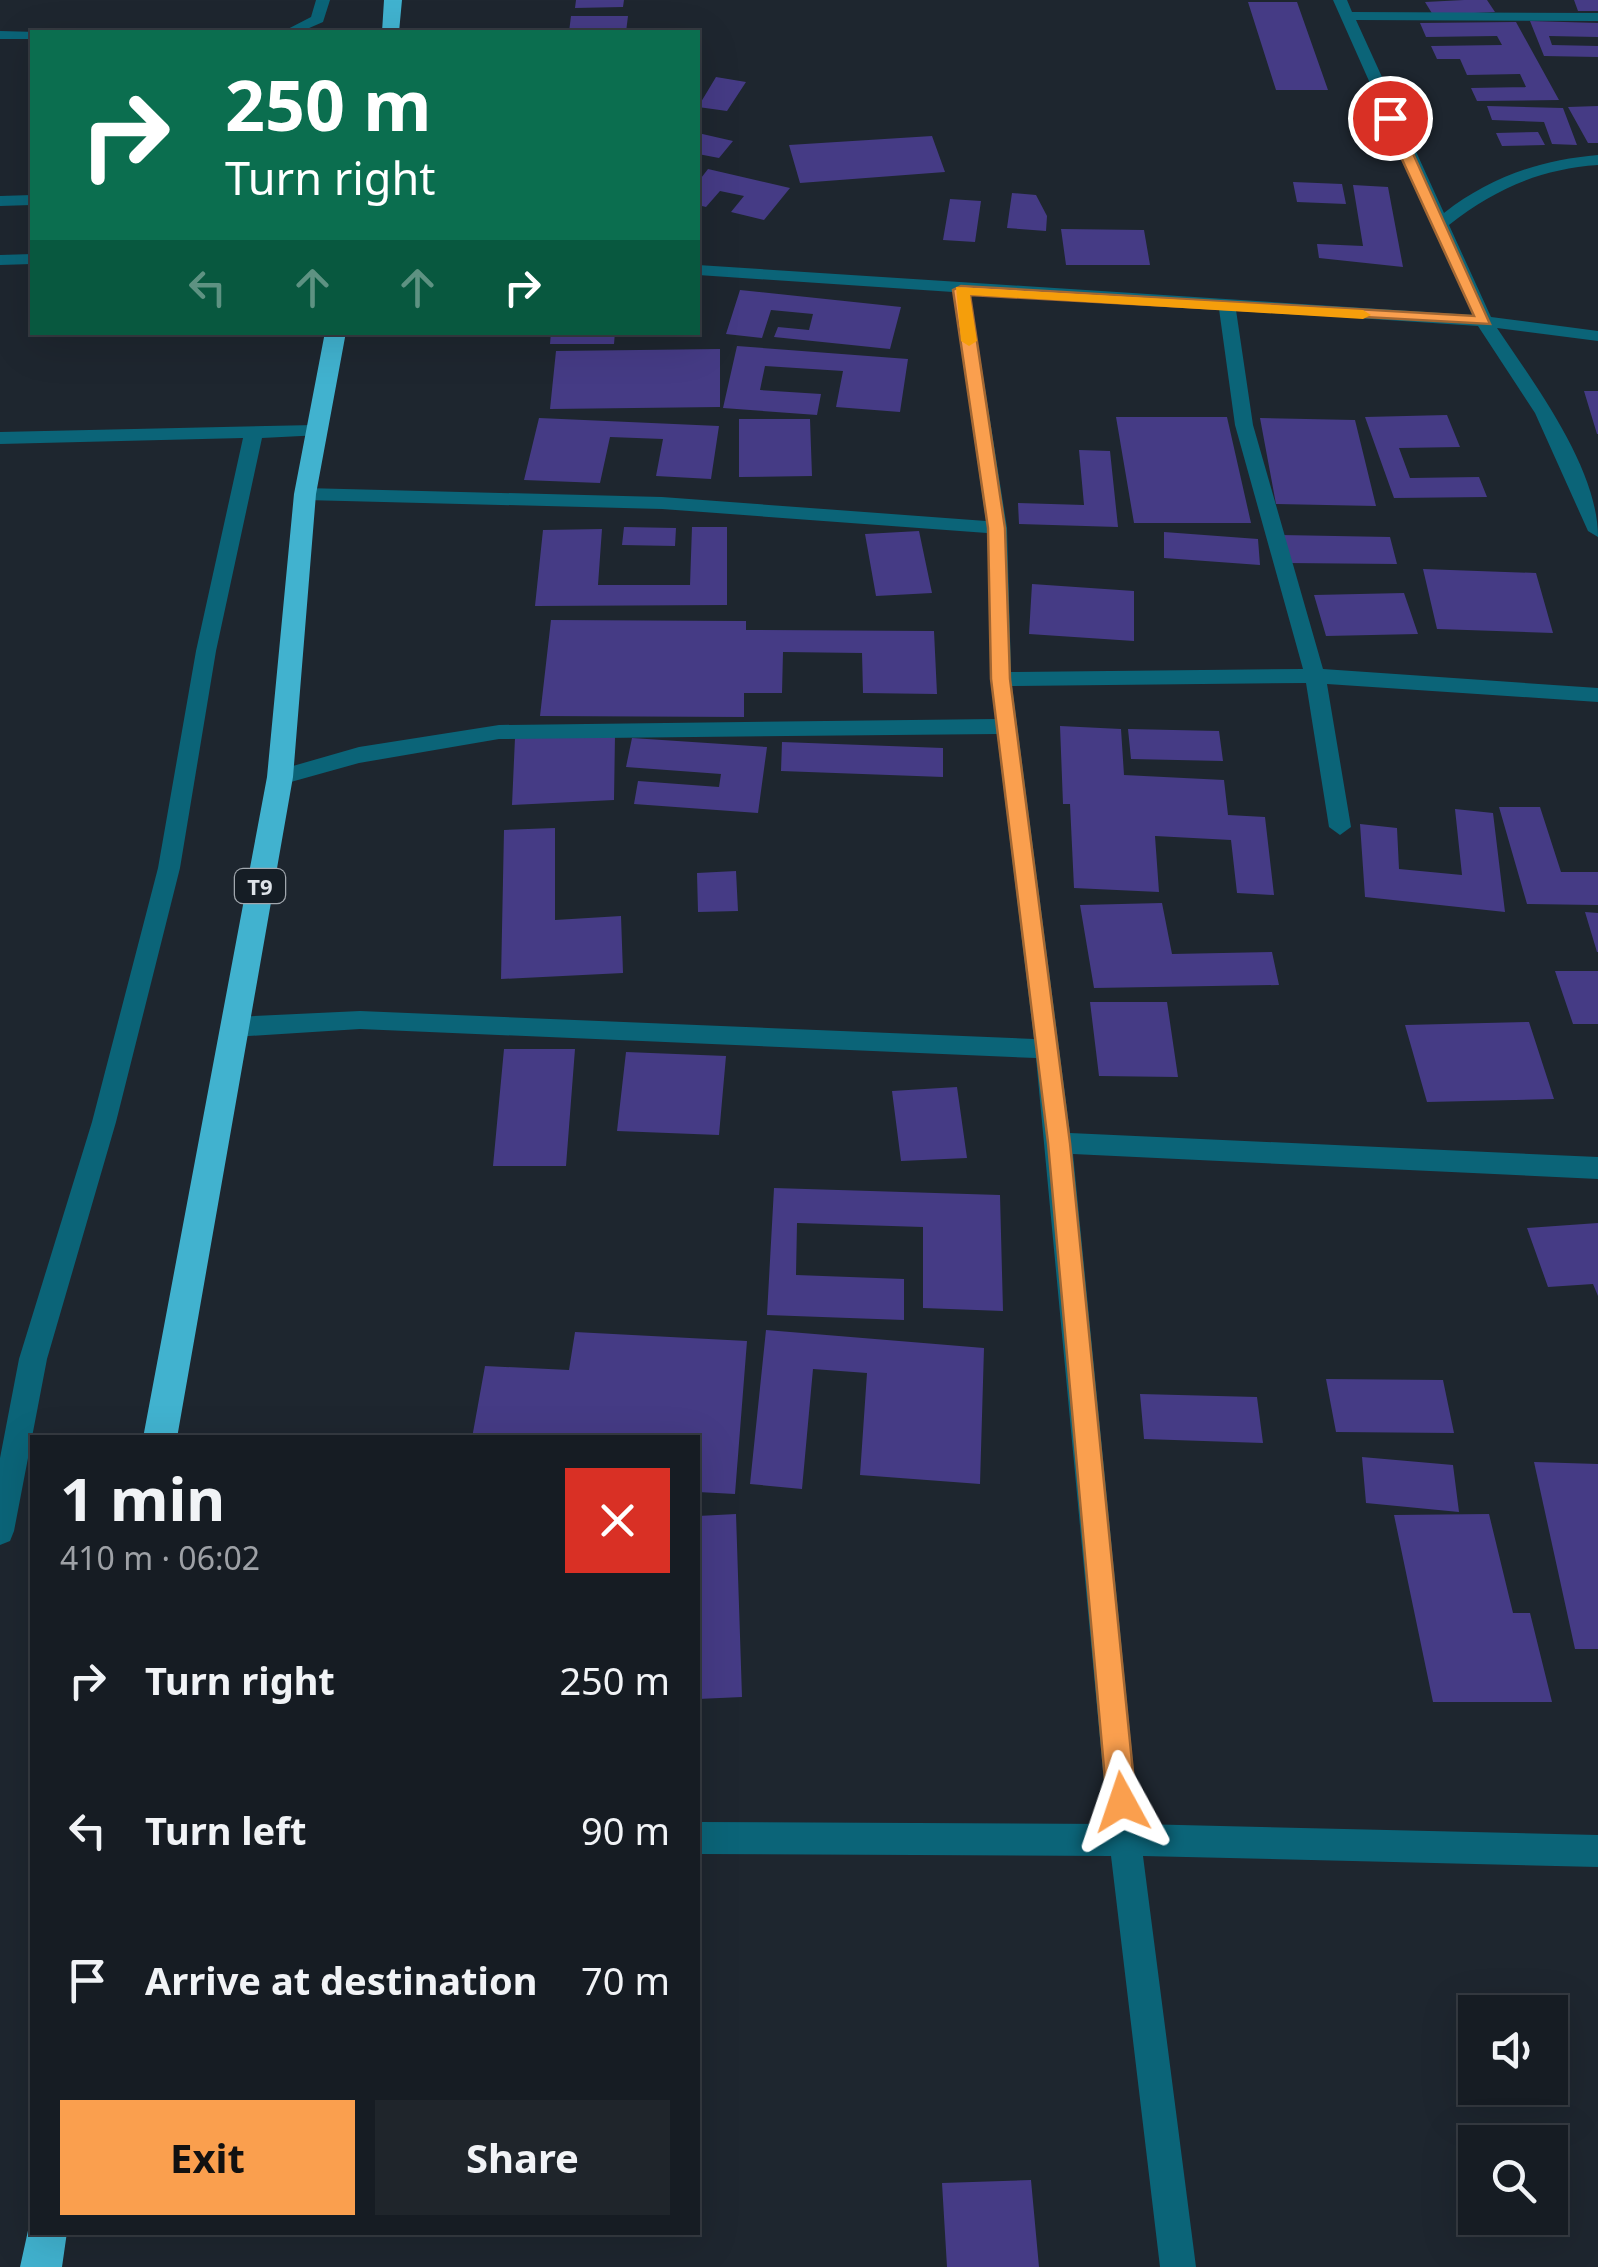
<!DOCTYPE html>
<html lang="en">
<head>
<meta charset="utf-8">
<style>
  :root { --surface:#161c23; --page:#1f252b; --text:#f1f3f6; --muted:#9ea1a6; --line:#353a41; --accent:#fa9f4e }
  body { margin:0; font-family:"Noto Sans",sans-serif; background:var(--page); color:var(--text); height:100vh; display:flex; flex-direction:column; font-size:38px; white-space:nowrap }
  * { box-sizing:border-box; margin:0 }
  p { font-size:32px; color:var(--muted) }
  .icon { flex:none; width:55px; height:55px; fill:none; stroke:currentColor; stroke-width:2; stroke-linecap:round; stroke-linejoin:round }
  .map { position:relative; flex:1; overflow:hidden }
  .side { position:absolute; left:30px; top:1435px; width:670px; height:800px; display:flex; flex-direction:column; background:var(--surface); border-radius:0px; box-shadow:0 10px 40px #0002,0 0 0 2px var(--line) }
  .side>* { flex:none }
  .hud { position:absolute; left:30px; top:30px; width:670px; height:305px; border-radius:0px; box-shadow:0 10px 40px #0002,0 0 0 2px var(--line); background:#0b6e4f; color:#fff; overflow:hidden }
  .controls { position:absolute; left:1458px; top:1995px; display:grid; gap:20px }
  .controls a { display:grid; place-items:center; width:110px; height:110px; border-radius:0px; background:var(--surface); box-shadow:0 10px 40px #0002,0 0 0 2px var(--line); font-size:50px }
  .pin { position:absolute; display:grid; place-items:center; width:85px; height:85px; color:#fff; margin:-42px; border:5px solid #fff; border-radius:50%; box-shadow:0 2px 10px #0007 }
  .me { position:absolute; width:110px; margin:-55px; rotate:355deg; stroke-linejoin:round; filter:drop-shadow(0 0 8px #0008) }
  .turn { display:flex; align-items:center; gap:35px; height:210px; padding:0 30px; font-size:45px }
  .turn .icon { width:130px; height:130px; stroke-width:2.5 }
  .turn b { display:block; font-size:70px; line-height:85px }
  .lanes { display:flex; align-items:center; height:95px; padding:0 30px; background:#0003; justify-content:center; gap:50px; direction:ltr }
  .lanes .off { opacity:.35 }
  .round { display:grid; place-items:center; flex:none; width:105px; height:105px; border-radius:0px; background:var(--page) }
  .overview { display:flex; align-items:center; justify-content:space-between; height:170px; padding:0 30px }
  h1 { font-size:60px; font-weight:700; line-height:75px }
  .action { display:flex; gap:20px; margin-top:auto; padding:20px 30px }
  .action a { flex:1; height:115px; border-radius:0px; background:var(--accent); color:#111; font-size:40px; font-weight:700; line-height:115px; text-align:center }
  .action a+a { background:var(--page); color:var(--text) }
  ul { padding:0; list-style:none }
  li { display:flex; align-items:center; gap:30px; height:150px; padding:0 30px }
  li div { flex:1 }
  li b { display:block; font-size:38px }
  li em { font-style:normal }
  .map>svg:first-child { display:block }
</style>
</head>
<body>
<div class="map">
<svg width="1598" height="2267" viewBox="0 0 1598 2267">
  <rect width="100%" height="100%" fill="#1e262f"/>
  <path fill="#453b85" d="M576,0H624L623,7L575,8Z
    M1464,0H1487L1495,12L1433,15L1425,2Z
    M1574,0H1598V11H1578Z
    M1248,2H1297L1328,90H1276Z
    M571,16H628L626,32H569Z
    M1530,21L1598,23V37L1549,36L1552,45L1598,46V57L1544,56Z
    M1516,22L1559,100L1477,101L1471,88L1526,87L1520,74L1467,75L1460,59H1437L1431,46L1502,45L1497,36L1426,37L1420,23Z
    M716,77L746,82L727,111L698,107Z
    M1487,106L1563,108L1577,145L1552,144L1544,122L1492,120Z
    M1598,106V143H1588L1568,107Z
    M1538,132L1545,145L1502,146L1496,133Z
    M698,133L733,141L719,158L698,154Z
    M932,136L945,172L800,183L789,145Z
    M708,169L790,188L764,220L731,212L744,196L720,191L706,207L698,205V182Z
    M1293,182L1342,184L1346,204L1297,202Z
    M1353,185L1388,187L1403,267L1319,258L1317,244L1363,246Z
    M1012,193L1036,195L1047,216L1046,231L1007,228Z
    M950,199L981,201L975,242L943,240Z
    M1061,229L1144,230L1150,265H1066Z
    M740,290L901,307L890,349L774,337L778,327L809,330L813,314L771,310L762,338L726,334Z
    M551,332H615L614,344H550Z
    M737,346L908,359L900,412L836,407L843,371L765,366L760,390L821,394L817,415L723,408Z
    M720,349V407L550,409L556,351Z
    M1584,391H1598V434H1597Z
    M1447,415L1460,447L1399,448L1410,478L1479,477L1487,497L1394,498L1365,417Z
    M1116,417H1227L1251,523H1134Z
    M539,418L719,426L711,479L656,476L663,439L610,437L600,483L524,480Z
    M1260,418L1355,420L1376,506L1276,504Z
    M739,419H810L812,476L739,477Z
    M1079,450L1110,451L1118,527L1019,524L1018,503L1084,505Z
    M624,527L676,528L675,546L622,545Z
    M692,527H727V605L535,606L543,530L602,529L598,585H690Z
    M919,531L932,593L876,596L865,534Z
    M1164,532L1258,539L1260,565L1164,558Z
    M1281,535L1390,537L1397,564L1287,563Z
    M1423,569L1536,573L1553,633L1437,629Z
    M1032,584L1134,591V641L1029,634Z
    M1404,593L1418,634L1326,636L1314,595Z
    M551,620L746,621V630L934,631L937,694L863,693L862,653L783,652L782,693H744V717L540,716Z
    M1060,726L1121,729L1124,775L1224,780L1228,815L1265,817L1274,895L1237,893L1231,840L1155,836L1159,892L1074,888L1070,804H1063Z
    M1128,729L1219,731L1223,761L1131,759Z
    M615,735L614,800L512,805L515,738Z
    M632,738L767,747L758,813L634,804L638,781L719,787L721,774L626,767Z
    M782,742L943,748V777L781,771Z
    M1499,807H1540L1561,872H1598V905L1527,904Z
    M1455,809L1493,813L1505,912L1365,897L1360,824L1397,828L1399,869L1462,875Z
    M555,828V920L621,916L623,973L501,979L504,830Z
    M736,871L738,911L698,912L697,873Z
    M1162,903L1172,954L1272,952L1279,985L1094,988L1080,905Z
    M1585,912L1598,913V952H1597Z
    M1555,971H1598V1024H1573Z
    M1090,1002H1167L1178,1077L1099,1076Z
    M1529,1022L1554,1099L1427,1102L1405,1025Z
    M504,1049H575L566,1166H493Z
    M626,1052L726,1056L719,1135L617,1131Z
    M957,1087L967,1158L901,1161L892,1091Z
    M774,1188L1000,1195L1003,1311L923,1308V1227L797,1223L796,1275L904,1279V1320L767,1315Z
    M1598,1223V1296L1593,1284L1548,1287L1527,1228Z
    M766,1330L984,1348L980,1484L860,1475L867,1373L813,1369L802,1489L750,1484Z
    M575,1332L747,1341L735,1494L698,1492V1438H472L485,1366L569,1370Z
    M1326,1379L1443,1380L1454,1433L1336,1432Z
    M1140,1394L1257,1397L1263,1443L1144,1439Z
    M1362,1457L1453,1465L1459,1512L1366,1503Z
    M1534,1462L1598,1464V1649H1575Z
    M736,1514L742,1697L698,1699V1516Z
    M1489,1514L1513,1613H1530L1552,1702H1433L1394,1515Z
    M1031,2180L1039,2267H947L942,2183Z"/>
  <g fill="none" stroke-linecap="round" stroke-linejoin="round">
    <path fill="#0b6478" fill-rule="evenodd" d="M316,0H330L323,22L300,32H282L311,17Z
      M1333,0H1347L1352,12L1598,13V21L1356,20L1444,213C1490,177 1540,160 1598,155V165C1540,169 1495,189 1449,225L1491,317L1598,331V341L1497,328C1535,385 1598,468 1598,537L1588,531L1535,413L1478,326L1236,310L1253,425L1323,669L1598,688V702L1327,684L1351,827L1340,835L1329,827L1306,683L1012,686L1070,1133L1598,1157V1179L1073,1154L1139,1824L1598,1835V1867L1143,1856L1196,2267H1160L1111,1856L698,1854V1822L1108,1824L1036,1058L360,1029L234,1037L222,1027L234,1017L360,1011L1034,1039L997,734L499,739L359,763L280,785L269,777L272,772L359,747L499,725L995,719L987,533L662,509L305,500L296,494L305,488L662,497L986,521L953,292L698,275V265L1473,315ZM970,293L1219,309L1235,425L1303,669L1011,672L1007,528Z
      M0,31L38,32H32V39H0Z
      M32,195V205L0,206V196Z
      M32,254V264L0,265V255Z
      M315,425L321,427V435L262,438L216,651L180,868L116,1122L47,1359L14,1531L10,1541L0,1545V1458L19,1359L92,1122L158,868L196,651L243,438L0,444V432Z"/>
    <path fill="#41b2cf" fill-rule="evenodd" d="M384,0H402L399,32H382Z
      M325,332H346L316,494L293,777L177,1438H143L267,777L294,494Z
      M31,2217L32,2232H67L62,2267H20Z"/>
  </g>
  <path fill="#fa9f4e" stroke="#a26733" stroke-width="2.5" d="M1390,113L1397,118L1490,324L970,295L1005,528L1010,679L1070,1143L1136,1802L1132,1812L1122,1816L1111,1812L1107,1802L1048,1143L991,679L988,528L953,290L961,286L1474,316L1383,118Z"/>
  <path fill="#f59e0b" d="M956,287L1363,310L1371,315L1363,319L970,295L977,341L969,346L961,341Z"/>
  <g text-anchor="middle" dominant-baseline="central" stroke-width="10" stroke-linejoin="round" paint-order="stroke">
    <rect fill="#151d25" stroke="#a1a7ae" stroke-width="2.5" x="235" y="869" width="50" height="34" rx="8"/>
    <g font-size="22" font-weight="bold" fill="#dde2e8">
      <text x="260" y="886">T9</text>
    </g>
  </g>
</svg>
<div class="controls">
<a><svg class="icon" aria-label="sound" viewBox="0 0 24 24"><path d="M4 9h4l5-4v14l-5-4H4zM17 9q2 3 0 6"/></svg></a>
<a><svg class="icon" aria-label="search" viewBox="0 0 24 24"><circle cx="10" cy="10" r="6"/><path d="M15 15l6 6"/></svg></a>
</div>
<div class="pin" style="left:1390px;top:118px;background:#d93025"><svg class="icon" aria-label="arrive" viewBox="0 0 24 24"><path d="M6 21V4h12l-3 4 3 4H6"/></svg></div>
<svg class="me" style="left:1122px;top:1802px" viewBox="-20 -20 40 40"><path d="M0-17L14 15 0 8-14 15z" fill="#fa9f4e" stroke="#fff" stroke-width="4"/></svg>
<div class="hud">
<div class="turn"><svg class="icon" aria-label="right" viewBox="0 0 24 24"><path d="M7 20v-9h11M14 6l5 5-5 5"/></svg><div><b>250 m</b>Turn right</div></div>
<div class="lanes"><svg class="icon off" aria-label="left" viewBox="0 0 24 24"><path d="M17 20v-9H6M10 6l-5 5 5 5"/></svg><svg class="icon off" aria-label="ahead" viewBox="0 0 24 24"><path d="M12 20V5M6 11l6-6 6 6"/></svg><svg class="icon off" aria-label="ahead" viewBox="0 0 24 24"><path d="M12 20V5M6 11l6-6 6 6"/></svg><svg class="icon" aria-label="right" viewBox="0 0 24 24"><path d="M7 20v-9h11M14 6l5 5-5 5"/></svg></div>
</div>
<section class="side">
<div class="overview"><div><h1>1 min</h1><p>410 m · 06:02</p></div><a class="round" style="background:#d93025;color:#fff"><svg class="icon" aria-label="close" viewBox="0 0 24 24"><path d="M6 6l12 12M18 6L6 18"/></svg></a></div>
<ul>
<li><svg class="icon" aria-label="right" viewBox="0 0 24 24"><path d="M7 20v-9h11M14 6l5 5-5 5"/></svg><div><b>Turn right</b></div><em>250 m</em></li>
<li><svg class="icon" aria-label="left" viewBox="0 0 24 24"><path d="M17 20v-9H6M10 6l-5 5 5 5"/></svg><div><b>Turn left</b></div><em>90 m</em></li>
<li><svg class="icon" aria-label="arrive" viewBox="0 0 24 24"><path d="M6 21V4h12l-3 4 3 4H6"/></svg><div><b>Arrive at destination</b></div><em>70 m</em></li>
</ul>
<div class="action"><a>Exit</a><a>Share</a></div>
</section>
</div>
</body>
</html>
